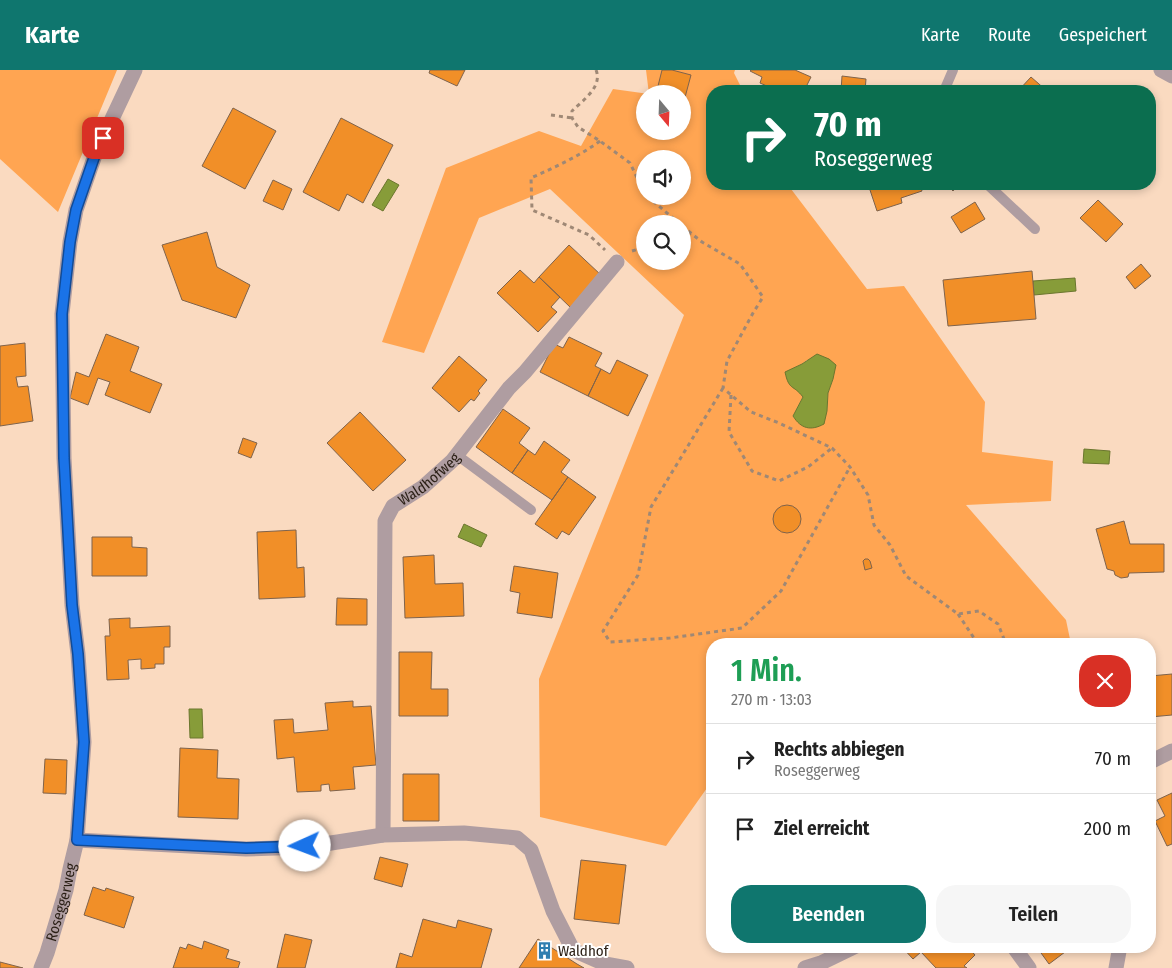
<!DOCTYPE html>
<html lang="de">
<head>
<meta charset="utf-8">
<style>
  :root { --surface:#fff; --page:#f6f6f6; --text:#222; --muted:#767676; --line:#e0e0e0; --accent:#0f766e }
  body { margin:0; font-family:"Fira Sans Condensed",sans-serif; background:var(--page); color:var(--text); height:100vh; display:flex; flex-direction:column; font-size:19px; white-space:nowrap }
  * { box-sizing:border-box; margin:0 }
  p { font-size:16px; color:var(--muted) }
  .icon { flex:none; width:28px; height:28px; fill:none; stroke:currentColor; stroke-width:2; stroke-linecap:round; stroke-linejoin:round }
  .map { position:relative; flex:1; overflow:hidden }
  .sheet { position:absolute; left:706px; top:568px; width:450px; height:315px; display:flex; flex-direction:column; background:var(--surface); border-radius:20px; box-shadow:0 2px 8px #0003 }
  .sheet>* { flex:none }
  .banner { position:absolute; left:706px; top:15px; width:450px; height:105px; border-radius:20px; box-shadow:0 2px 8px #0003; background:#0b6e4f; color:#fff; overflow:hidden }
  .needle { width:32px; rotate:161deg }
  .fabs { position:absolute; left:636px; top:15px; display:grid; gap:10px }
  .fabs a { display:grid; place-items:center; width:55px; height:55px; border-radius:50%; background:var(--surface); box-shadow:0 2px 8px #0003; font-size:25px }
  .pin { position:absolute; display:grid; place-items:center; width:42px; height:42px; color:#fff; margin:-21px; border-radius:10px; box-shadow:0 2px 8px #0006 }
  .me { position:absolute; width:55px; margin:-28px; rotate:268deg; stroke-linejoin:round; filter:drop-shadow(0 0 4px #0008) }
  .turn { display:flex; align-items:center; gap:18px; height:105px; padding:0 25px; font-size:22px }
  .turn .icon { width:65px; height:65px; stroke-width:2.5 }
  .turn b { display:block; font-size:35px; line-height:42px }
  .round { display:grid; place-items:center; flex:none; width:52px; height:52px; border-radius:20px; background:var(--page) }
  .overview { display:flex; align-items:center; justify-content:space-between; height:85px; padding:0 25px }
  h1 { font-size:30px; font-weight:600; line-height:38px; color:#1e9e55 }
  .action { display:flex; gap:10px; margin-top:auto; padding:10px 25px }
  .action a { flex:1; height:58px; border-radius:20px; background:var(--accent); color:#fff; font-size:20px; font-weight:600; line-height:58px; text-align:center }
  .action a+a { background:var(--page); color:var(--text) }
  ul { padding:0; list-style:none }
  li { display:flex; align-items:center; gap:15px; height:70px; padding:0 25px; border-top:1px solid var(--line) }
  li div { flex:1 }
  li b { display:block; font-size:19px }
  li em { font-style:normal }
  header { display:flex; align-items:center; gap:30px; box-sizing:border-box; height:70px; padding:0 25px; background:var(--accent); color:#fff }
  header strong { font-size:24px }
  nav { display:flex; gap:28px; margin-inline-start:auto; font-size:18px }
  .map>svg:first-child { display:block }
</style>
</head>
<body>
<header>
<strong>Karte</strong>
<nav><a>Karte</a><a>Route</a><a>Gespeichert</a></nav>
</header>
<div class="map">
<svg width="1172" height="898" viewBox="0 0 1172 898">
  <rect width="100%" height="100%" fill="#fadac0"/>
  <path fill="#ffa552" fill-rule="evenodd" d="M0,0H117L58,142L0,89Z
    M646,0H735L734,3L743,21H712V114H793L791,119L867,219L904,216L985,332L982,382L1053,391L1051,431L966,435L1066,550L1071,574H712V719L707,718L666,776L540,747L539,609L684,245L550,119L479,148L424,283L382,272L446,98L539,61L581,76L613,19L649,24ZM645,24H682V61H645ZM645,89H682V126H645ZM645,154H682V191H645ZM807,290L833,309L828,323L827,341L794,348L793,346L803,327L786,302L802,294Z"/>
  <path fill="#879c39" stroke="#6b762e" d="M388,109L399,115L383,141L372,135Z
    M1075,208L1076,221L1034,225L1033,211Z
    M817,284L829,289L836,295L833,309L828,323L827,341L824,354C811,361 801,359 793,346L803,327C793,314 789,321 785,302L802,294Z
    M1084,379L1110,381L1109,394L1083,393Z
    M464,454L487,465L481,477L458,467Z
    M189,639H202L203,668H190Z"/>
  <path fill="#f18f28" stroke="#7f634c" d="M430,0H465L457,16L429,3Z
    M662,0H672L691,5L684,31H682V24H656Z
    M751,0H795L811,7L804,21H778L760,13L762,7L750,1Z
    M842,6L866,9L865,21H841Z
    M1031,7L1047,21H1018Z
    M233,38L276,61L245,119L202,96Z
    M341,48L393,75L363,133L347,124L339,141L303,122Z
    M273,110L292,119L283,140L263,131Z
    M868,114H920L922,121L901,128L902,133L877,141Z
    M946,114H959L953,121Z
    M1098,130L1123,154L1106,172L1080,148Z
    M975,132L985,149L961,163L951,147Z
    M207,162L217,197L250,215L236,248L182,230L162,175Z
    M569,175L601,205L571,238L539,207Z
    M1141,194L1151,206L1135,219L1126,207Z
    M520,200L534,213L539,207L560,227L551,237L557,242L538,262L497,223Z
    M1032,201L1036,249L948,256L943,210Z
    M106,264L139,277L130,301L162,314L150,343L105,325L110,312L98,308L88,335L70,328L76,302L89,307Z
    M569,267L602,283L595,296L601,299L588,326L540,302L554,274L563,278Z
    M25,273L26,306L16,307L18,317L28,316L33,351L0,356V276Z
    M459,286L487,310L478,321L480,323L474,331L471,329L459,342L432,318Z
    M617,290L648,305L628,346L588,326L601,299L610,304Z
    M503,339L530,358L519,373L528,380L512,403L476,377Z
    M360,342L406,390L373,421L327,373Z
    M243,368L257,373L251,388L238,383Z
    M544,371L570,390L561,402L568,407L552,430L512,403L528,380L535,385Z
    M568,407L596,427L569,465L562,461L557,469L535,454Z
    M773 449a14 14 0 1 1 28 0a14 14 0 1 1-28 0Z
    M1124,451L1130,474H1164V502L1129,503L1128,507L1121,508L1115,505L1114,501L1107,499L1096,459Z
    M296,460L297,498L304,497L305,527L259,529L257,462Z
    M92,467H132V477L147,478V506H92Z
    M434,485L435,514L463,513L464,546L405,548L403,487Z
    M865,489H868L870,491L872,498L865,500L863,491Z
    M514,496L558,503L552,548L517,543L520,523L510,521Z
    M337,528L367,529V555H336Z
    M130,548V558L170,556V577H164V594H155V598L141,599V589L128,590L129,609L107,610L105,566H110L109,549Z
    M399,582H432L431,619H448V646H399Z
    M1172,604V645L1150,647V606Z
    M353,631V637L371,636L376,695L353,697L355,719L330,721L329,714L321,715V721L297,722L294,687L277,689L274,650L293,649L294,663L328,660L325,633Z
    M180,678L218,680L217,708L239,709L238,749L178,747Z
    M45,689L67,690L66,724L43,723Z
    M403,704H439V751H403Z
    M1172,723V774L1167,776L1155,751L1165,746L1157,730Z
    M380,787L408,794L402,817L374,809Z
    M581,790L626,795L619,854L574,849Z
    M93,817L105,821L106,818L134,827L124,858L84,845Z
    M423,849L456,858L458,850L492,859L481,898H396L400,883L412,887Z
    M285,864L312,870L305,898H277Z
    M538,869L577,894L584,898H519Z
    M204,871L229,880L226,888L240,892L238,898H173L180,877L186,879L188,874L202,879Z
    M901,876H967L975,885L964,896L967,898H936L921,882L913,889Z
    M1036,876H1073L1049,894Z
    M0,892L23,898H0Z"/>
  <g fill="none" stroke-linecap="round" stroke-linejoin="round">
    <path stroke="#9f8875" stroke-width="3" stroke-dasharray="4 4" stroke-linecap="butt" d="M596,0C603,17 582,31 572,41V48L578,57L600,71L630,93L645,124
      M551,45L572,48
      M600,71C578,87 555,97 531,108L532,140L589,165L605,180
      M647,126L680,154
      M682,156L702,172L740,194L763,227L753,243L727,291L723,318L751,342L779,353L832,378L850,397L868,425L874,455L890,475L906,506L958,544L979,541L998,554L1006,574
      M682,166L691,163
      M632,181L645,177
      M723,318L651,437L638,505L603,561L610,572L670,568L742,558L781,521L850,397
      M731,325L729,362L752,401L779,411L808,397L832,378
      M958,544L978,574"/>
    <path stroke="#af9da1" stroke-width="10" d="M944,21L953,0
      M987,114L1035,159
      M457,385L531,440"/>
    <g stroke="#af9da1" stroke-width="15">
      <path d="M1161,0L1172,6"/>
      <path d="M1150,692L1172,681"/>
      <path id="s1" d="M383,765L385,451L393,436L423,417L452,391L509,318L525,302L617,192"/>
      <path d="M77,770L246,779L305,777L383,765L464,763L517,768L531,780L553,841L573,880L605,894L627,898"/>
      <path d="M1013,876L1029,898"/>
      <path id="s2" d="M41,898L47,883L66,820L70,799L77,770L84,672L78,584L72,535L64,388L62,244L70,172L76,140L95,85L135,0"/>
      <path d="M805,898L821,893L856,876"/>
      <path d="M1116,898L1120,876"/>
    </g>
  </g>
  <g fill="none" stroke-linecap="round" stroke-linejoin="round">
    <defs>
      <path id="route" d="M103,68L95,85L76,140L70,172L62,244L64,388L72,535L78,584L84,672L77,770L246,778L305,776"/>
    </defs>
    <use href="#route" stroke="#114b97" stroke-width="12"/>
    <use href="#route" stroke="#1a73e8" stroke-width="9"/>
  </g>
  <defs>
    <symbol id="building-bare" viewBox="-9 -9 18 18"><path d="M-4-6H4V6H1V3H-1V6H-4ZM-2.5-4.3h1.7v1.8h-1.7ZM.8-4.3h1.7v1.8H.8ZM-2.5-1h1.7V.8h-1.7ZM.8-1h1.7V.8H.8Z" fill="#2f7eb0" stroke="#fff" stroke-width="2.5" paint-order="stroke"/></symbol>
  </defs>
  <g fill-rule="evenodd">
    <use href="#building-bare" x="532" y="868" width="25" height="25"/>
  </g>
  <g text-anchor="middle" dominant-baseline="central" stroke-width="4" stroke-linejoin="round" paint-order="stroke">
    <g font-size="15" fill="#2a1f15" stroke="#fff">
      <text stroke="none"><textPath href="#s1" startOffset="376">Waldhofweg</textPath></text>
      <text stroke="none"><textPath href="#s2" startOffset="69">Roseggerweg</textPath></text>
    </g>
    <g font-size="15" fill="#2a1f15" stroke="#fff" text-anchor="start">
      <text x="558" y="881">Waldhof</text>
    </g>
  </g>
</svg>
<div class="fabs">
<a><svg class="needle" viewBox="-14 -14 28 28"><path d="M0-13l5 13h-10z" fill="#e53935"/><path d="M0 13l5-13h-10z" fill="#767676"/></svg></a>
<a><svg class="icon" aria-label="sound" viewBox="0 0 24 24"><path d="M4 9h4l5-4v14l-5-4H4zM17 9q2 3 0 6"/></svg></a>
<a><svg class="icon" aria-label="search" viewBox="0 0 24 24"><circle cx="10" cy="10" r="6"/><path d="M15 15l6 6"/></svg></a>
</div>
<div class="pin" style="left:103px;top:68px;background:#d93025"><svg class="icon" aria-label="arrive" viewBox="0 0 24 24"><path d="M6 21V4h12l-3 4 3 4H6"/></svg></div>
<svg class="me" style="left:305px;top:776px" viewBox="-20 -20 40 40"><circle r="19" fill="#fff"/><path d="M0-13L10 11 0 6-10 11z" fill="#1a73e8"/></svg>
<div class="banner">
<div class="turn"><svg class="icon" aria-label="right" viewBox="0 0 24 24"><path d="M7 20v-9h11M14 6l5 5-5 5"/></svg><div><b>70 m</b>Roseggerweg</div></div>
</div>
<section class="sheet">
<div class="overview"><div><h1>1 Min.</h1><p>270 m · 13:03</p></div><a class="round" style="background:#d93025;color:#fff"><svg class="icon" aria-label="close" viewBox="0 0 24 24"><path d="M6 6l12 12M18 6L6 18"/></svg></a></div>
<ul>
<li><svg class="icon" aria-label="right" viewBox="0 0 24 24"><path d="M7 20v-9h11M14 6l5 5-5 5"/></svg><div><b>Rechts abbiegen</b><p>Roseggerweg</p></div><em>70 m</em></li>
<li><svg class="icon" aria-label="arrive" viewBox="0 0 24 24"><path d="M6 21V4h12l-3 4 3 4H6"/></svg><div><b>Ziel erreicht</b></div><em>200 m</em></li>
</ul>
<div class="action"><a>Beenden</a><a>Teilen</a></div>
</section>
</div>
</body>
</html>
